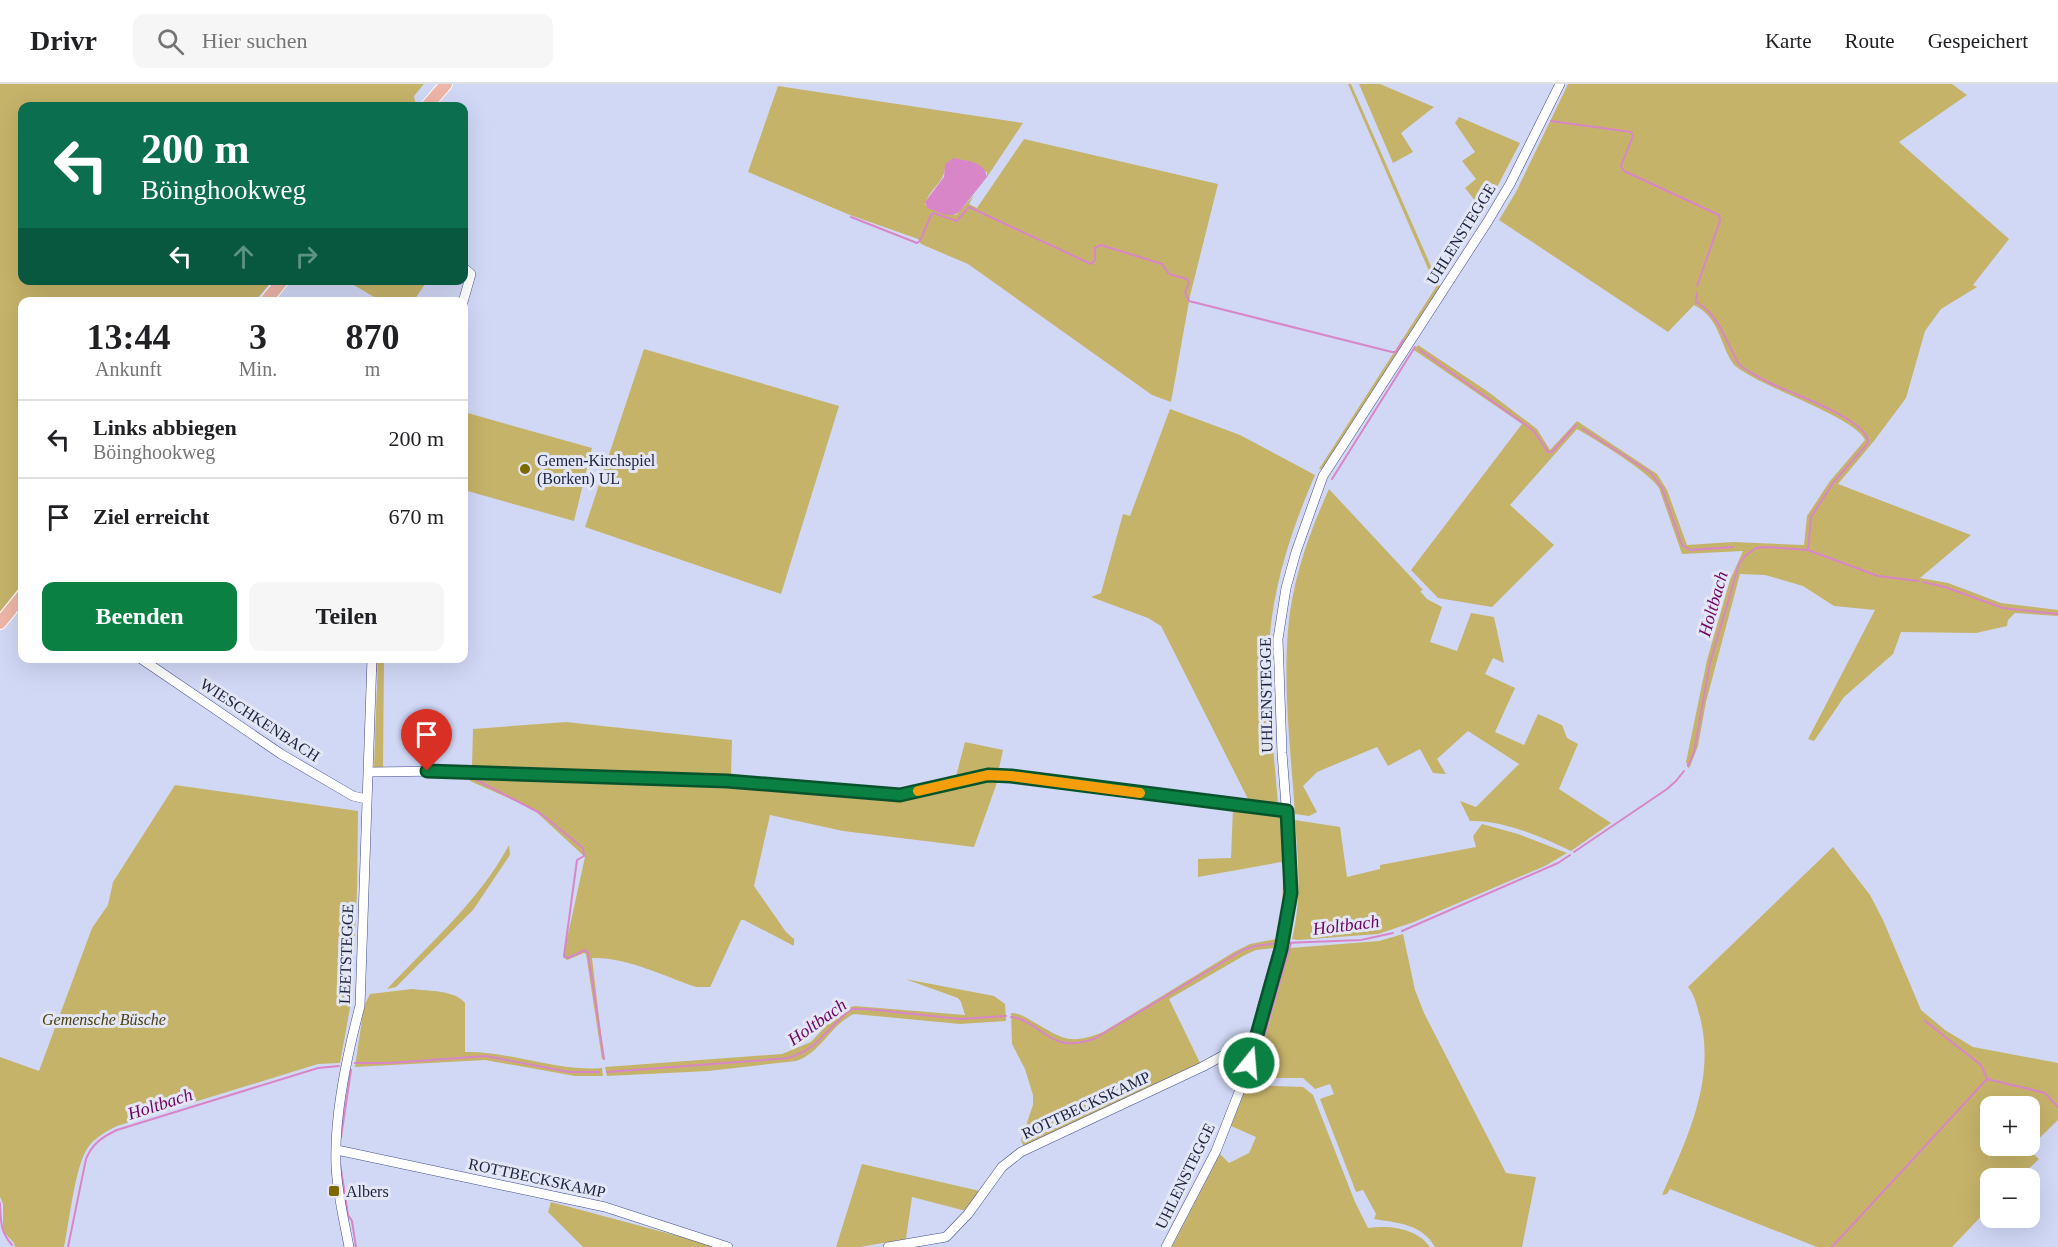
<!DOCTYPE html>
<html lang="de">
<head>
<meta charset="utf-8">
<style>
  :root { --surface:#fff; --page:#f6f6f6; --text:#202124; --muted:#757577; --line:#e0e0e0; --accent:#0b8043 }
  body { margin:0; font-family:"Times New Roman",serif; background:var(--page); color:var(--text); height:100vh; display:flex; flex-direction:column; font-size:22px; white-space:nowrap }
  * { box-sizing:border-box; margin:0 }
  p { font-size:20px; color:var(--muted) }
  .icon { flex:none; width:33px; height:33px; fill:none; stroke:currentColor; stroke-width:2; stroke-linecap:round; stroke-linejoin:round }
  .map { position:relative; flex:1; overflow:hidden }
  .side { position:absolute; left:18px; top:213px; width:450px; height:366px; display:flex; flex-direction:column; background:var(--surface); border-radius:12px; box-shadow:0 6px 24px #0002 }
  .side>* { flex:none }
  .top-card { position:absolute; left:18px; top:18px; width:450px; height:183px; border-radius:12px; box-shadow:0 6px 24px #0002; background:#0b6e4f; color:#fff; overflow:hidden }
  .fabs { position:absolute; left:1980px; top:1012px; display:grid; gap:12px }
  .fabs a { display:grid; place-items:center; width:60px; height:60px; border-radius:12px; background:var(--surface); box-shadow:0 6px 24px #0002; font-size:30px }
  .pin { position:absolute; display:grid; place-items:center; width:51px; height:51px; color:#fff; margin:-62px -26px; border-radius:50% 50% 50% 0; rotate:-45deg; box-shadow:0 0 6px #0007 }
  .pin .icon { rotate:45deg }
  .me { position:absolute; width:66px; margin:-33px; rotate:17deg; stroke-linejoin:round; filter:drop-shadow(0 0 4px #0008) }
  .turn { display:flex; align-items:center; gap:21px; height:126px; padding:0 24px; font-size:27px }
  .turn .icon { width:78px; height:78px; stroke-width:2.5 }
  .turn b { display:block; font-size:42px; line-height:51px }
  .lanes { display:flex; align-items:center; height:57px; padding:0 24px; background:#0003; justify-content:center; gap:30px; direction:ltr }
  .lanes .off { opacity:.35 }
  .eta { display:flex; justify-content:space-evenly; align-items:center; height:102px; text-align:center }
  .eta b { font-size:36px; font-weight:600; line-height:42px }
  .action { display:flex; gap:12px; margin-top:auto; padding:12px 24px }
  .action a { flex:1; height:69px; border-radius:12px; background:var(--accent); color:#fff; font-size:24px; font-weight:600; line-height:69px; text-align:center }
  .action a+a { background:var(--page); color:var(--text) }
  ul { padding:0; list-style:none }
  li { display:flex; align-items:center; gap:18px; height:78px; padding:0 24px; border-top:2px solid var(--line) }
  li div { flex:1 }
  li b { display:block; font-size:22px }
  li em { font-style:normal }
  header { display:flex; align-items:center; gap:36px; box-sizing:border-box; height:84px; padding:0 30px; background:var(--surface); border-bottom:2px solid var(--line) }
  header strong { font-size:28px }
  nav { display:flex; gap:33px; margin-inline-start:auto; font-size:21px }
  .search { width:420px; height:54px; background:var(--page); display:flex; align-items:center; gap:15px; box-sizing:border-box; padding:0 21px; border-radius:12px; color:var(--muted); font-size:22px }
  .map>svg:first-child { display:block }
</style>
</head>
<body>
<header>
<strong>Drivr</strong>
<div class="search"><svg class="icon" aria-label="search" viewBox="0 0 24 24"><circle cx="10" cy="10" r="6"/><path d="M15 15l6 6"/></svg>Hier suchen</div>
<nav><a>Karte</a><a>Route</a><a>Gespeichert</a></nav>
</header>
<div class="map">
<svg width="2058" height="1163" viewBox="0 0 2058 1163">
  <rect width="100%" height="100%" fill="#d1d8f6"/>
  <path fill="#c6b36a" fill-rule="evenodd" d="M0,0H424L414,12L416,22H22V196L272,197L255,217L22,218V500L0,528Z
    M1348,0H1351L1440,203L1322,385H1319L1436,203Z
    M1359,0H1380L1434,23L1401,49L1413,68L1393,79Z
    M1568,0H1952L1967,11L1899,58L2009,155L1973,201L1977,203L1941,225L1925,247L1906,314L1874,357L1838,400L1971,451L1920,494L1948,499L2001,519L2058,526V532L2015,529L2008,536L2007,542L1976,549L1901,548L1893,570L1844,613L1814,657L1808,655L1875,526L1834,522L1803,502L1765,491L1740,490L1706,618L1698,662L1689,685L1686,678L1707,576L1730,496L1743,467L1682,470L1659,404C1648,387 1596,356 1577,345L1510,421L1554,461L1492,523L1438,514L1411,486L1522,340L1414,266L1418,261L1487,307L1537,345L1550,366L1577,337L1657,390L1667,406L1687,461L1733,458L1804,461L1807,432L1830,397L1865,356C1856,335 1773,306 1749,291C1745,288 1738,285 1734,281C1719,260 1721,235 1694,221L1668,248L1499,136L1516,108Z
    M778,2L1023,39L987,93V88L945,80C946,100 929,103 925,121L956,131L974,111L969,120L977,124L1024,55L1218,100L1190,212L1171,318L1152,311L968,180L921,160L918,155L850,131L748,88Z
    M1459,33L1520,59L1484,128L1465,104L1476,95L1462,77L1475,68L1455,39Z
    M347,197H427L413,218L381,217Z
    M644,265L839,322L781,510L585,443Z
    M1170,325L1240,351L1315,391C1293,442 1275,495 1270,550C1265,602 1274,667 1278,720L1251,721L1161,542L1148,534L1091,513L1101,509L1123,430L1130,432Z
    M464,328L592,364L574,437L464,406Z
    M1329,405L1423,506L1420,507L1427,515L1442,523L1430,558L1457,567L1471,529L1494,533L1504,579L1493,574L1485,590L1515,604L1495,648L1524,661L1538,630L1562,641L1567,654L1578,660L1559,705L1611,739L1571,767C1541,753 1504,736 1470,737L1460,717L1476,723L1519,680L1468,647L1437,675L1446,690L1433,689L1420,665L1388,682L1377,663L1317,688L1303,702L1317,728L1309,732L1295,730C1291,669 1283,607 1288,546C1292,497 1309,449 1329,405Z
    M378,575H384L383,684H374Z
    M566,638L732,656L731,692L472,682L473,645Z
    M965,658L1003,666L998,689L955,696Z
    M469,691L775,706L900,717L988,693H999L974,763L843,747L770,731L754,802L786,848L794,855V862L744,836H741L712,899L710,903H696C664,892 626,873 592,874L604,975H602L586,870L584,869L567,876L563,873L585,773L533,725L470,697Z
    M175,701L358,727L357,806L352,913L340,979L318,980L117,1042C105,1048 94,1054 87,1065C75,1083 69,1140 64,1163H15L14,1159L3,1147V1120L0,1113V973L39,987L92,844L108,821L113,798Z
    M1233,723L1281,730L1283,733L1287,774L1282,780L1281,778L1198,793V775L1231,774Z
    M1295,736L1340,743L1347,793L1380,785V781L1476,763L1473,752L1482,740L1518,750L1567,769L1545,782L1414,838L1378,850L1298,856L1292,855C1302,815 1298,776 1295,736Z
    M509,761L510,771L473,826L396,903L387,905C430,859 479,817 509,761Z
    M1833,763L1870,811L1883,836L1921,926L1945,946L1973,963L2058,979V1036L2028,1065L2039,1075L2018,1095H1990V1123L1952,1163H1817L1670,1105L1667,1110L1662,1111C1687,1055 1716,996 1700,933C1697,923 1695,911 1688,903ZM1990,1023H2030V1062H1990Z
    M1283,795L1288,799L1281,855H1276L1274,864L1256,866L1245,871L1169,915L1201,981L1024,1063L1021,1056L1033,1021V1011L1025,985L1012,960L1011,929C1019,929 1025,933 1032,937C1062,954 1068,962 1103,948L1234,868L1250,860L1276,855L1282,826Z
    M1403,850L1415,906L1424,929L1506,1089L1536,1093L1522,1163H1435C1422,1140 1398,1139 1374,1135L1376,1130L1363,1106L1356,1108L1320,1015L1334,1010L1330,1000L1315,1005L1303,994H1256L1251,990L1265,955L1290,864L1379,857Z
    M905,895L994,912L1005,920L1006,937L960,940L854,930C830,941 821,969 796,977L708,987L607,992L605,983L782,970L811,958L840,927L854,922L965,931L961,918L958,914Z
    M412,905C428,907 455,906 465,919V968C511,967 556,988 602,984L603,992H575L485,976L355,983L364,922L370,910Z
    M1246,1001L1303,1003L1313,1011L1355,1118L1368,1144C1390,1141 1416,1144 1430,1163H1172L1220,1070L1229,1079L1249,1069L1256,1053L1231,1042Z
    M862,1080L980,1107L966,1127L912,1113L906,1155L860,1163H836Z
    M551,1118L719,1163H583L548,1128Z"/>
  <path fill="#d986c8" d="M953,74C966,77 985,77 987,93L960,127C951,136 937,127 927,124L925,118L944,93L945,80Z"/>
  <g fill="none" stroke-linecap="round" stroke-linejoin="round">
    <path stroke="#d986c8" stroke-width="2" d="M1551,37L1631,48L1633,52L1621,82L1624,87L1719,131L1720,137L1697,202
      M851,133L917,159L920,157L931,131L933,129L957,137L969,123L1091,180L1095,176V164L1101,161L1162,180L1169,190L1187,195L1189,198L1185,209L1189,217L1392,268H1396L1403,256
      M1697,209L1696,218C1715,229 1721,245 1731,265C1734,270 1736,277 1740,281C1748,288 1759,293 1768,298C1787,308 1871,336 1868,359L1833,399L1811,433L1808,466
      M1420,266L1534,347L1548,368H1552L1576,341
      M1583,345L1651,389L1662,404L1682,461L1690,466L1733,463
      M1332,395L1415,263
      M1923,498L1945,503L2003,524L2058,530
      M376,587L377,574
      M1688,682L1694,668L1710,579L1739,480L1745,472L1756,464L1766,463L1808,466L1878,492L1918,497
      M469,692L540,729L583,764L584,772L577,776L564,872L568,874L585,866L588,869L604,975
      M1574,768L1667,705L1676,697L1684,687
      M1402,847L1558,779L1570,771
      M1284,859L1361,856L1393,849
      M1257,926L1276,859
      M1011,933C1031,935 1042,952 1061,958C1071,961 1084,958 1094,955L1243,866L1255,862L1278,859
      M1925,937L1981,981L1987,995L2045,1009L2058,1023
      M1254,978L1264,954L1291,859
      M355,979H389L486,972L569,988H599
      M607,988L789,974L805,967L815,960L847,928L852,925H867L960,935L1006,932
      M341,1053L351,986
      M340,1079L348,1131L352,1137L356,1163
      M0,1119C1,1138 0,1147 12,1161
      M68,1163L86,1075C92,1060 102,1053 117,1046L318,984L339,982
      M1832,1163L1987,995"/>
    <defs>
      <path id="minor" d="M463,218L471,190L464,184
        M140,574L281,670L353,712L366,715
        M369,688L447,687L727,697L901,711L988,691L1010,692L1287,727
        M337,1066L605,1123L728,1163
        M349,1163C344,1136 337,1108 336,1081C334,1030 347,971 360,922L372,574
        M888,1163L946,1153L968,1130L1002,1083L1021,1068L1202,983L1237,964L1255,960
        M1166,1163L1216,1067L1243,998L1287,840L1291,809V786L1282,669L1278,555L1286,504L1296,468L1323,392L1488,137L1510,100L1560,0"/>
      <path id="major" d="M427,22L446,0
        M265,218L283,196
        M0,539L22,512"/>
    </defs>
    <use href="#minor" stroke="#434d8c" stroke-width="10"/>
    <use href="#major" stroke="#fff" stroke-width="14"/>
    <use href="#minor" stroke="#fff" stroke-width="9"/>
    <use href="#major" stroke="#eeb6a8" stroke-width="12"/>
  </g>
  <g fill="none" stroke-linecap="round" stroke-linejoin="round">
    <defs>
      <path id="route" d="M427,687L727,697L900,711L988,691L1011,692L1287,727L1291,809L1281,865L1249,979"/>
    </defs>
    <use href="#route" stroke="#07532c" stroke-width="15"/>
    <use href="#route" stroke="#0b8043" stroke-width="10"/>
    <path stroke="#f59e0b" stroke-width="10" d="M918,707L988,691L1011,692L1140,709"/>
  </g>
  <g fill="#7e6800" stroke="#e2e6f5" stroke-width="2">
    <circle cx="525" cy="385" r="6"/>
    <rect x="328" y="1101" width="12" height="12" rx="3"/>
  </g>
  <g text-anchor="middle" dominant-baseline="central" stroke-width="6" stroke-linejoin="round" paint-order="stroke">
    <g font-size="16" fill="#1d223e" stroke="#e2e6f5">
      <text transform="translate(1461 150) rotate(-58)">UHLENSTEGGE</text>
      <text transform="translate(1266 611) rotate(-91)">UHLENSTEGGE</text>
      <text transform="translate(260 636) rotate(33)">WIESCHKENBACH</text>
      <text transform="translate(346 870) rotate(-88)">LEETSTEGGE</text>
      <text transform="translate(1086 1021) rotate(-25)">ROTTBECKSKAMP</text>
      <text transform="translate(1185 1092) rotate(-64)">UHLENSTEGGE</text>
      <text transform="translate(537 1094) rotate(12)">ROTTBECKSKAMP</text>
    </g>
    <g font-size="16" fill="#1d223e" stroke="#e2e6f5" text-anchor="start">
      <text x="537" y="376">Gemen-Kirchspiel<tspan x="537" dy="18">(Borken) UL</tspan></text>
      <text x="346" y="1107">Albers</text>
    </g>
    <g font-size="16" font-style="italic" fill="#4c4012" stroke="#e2e6f5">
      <text x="104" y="935">Gemensche Büsche</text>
    </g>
    <g font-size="18" font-style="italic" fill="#700662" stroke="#e2e6f5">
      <text transform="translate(1713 520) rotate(-74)">Holtbach</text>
      <text transform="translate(1346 841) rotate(-7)">Holtbach</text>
      <text transform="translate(817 938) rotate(-35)">Holtbach</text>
      <text transform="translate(160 1020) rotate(-18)">Holtbach</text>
    </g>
  </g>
</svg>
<div class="fabs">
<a>+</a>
<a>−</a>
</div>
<div class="pin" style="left:427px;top:687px;background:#d93025"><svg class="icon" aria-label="arrive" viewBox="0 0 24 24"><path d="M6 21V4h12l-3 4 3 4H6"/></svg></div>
<svg class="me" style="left:1249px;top:979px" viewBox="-20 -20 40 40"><circle r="17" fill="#0b8043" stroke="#fff" stroke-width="3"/><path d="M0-11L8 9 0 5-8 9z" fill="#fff"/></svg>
<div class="top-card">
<div class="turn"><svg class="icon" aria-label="left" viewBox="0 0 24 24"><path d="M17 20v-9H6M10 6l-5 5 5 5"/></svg><div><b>200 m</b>Böinghookweg</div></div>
<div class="lanes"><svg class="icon" aria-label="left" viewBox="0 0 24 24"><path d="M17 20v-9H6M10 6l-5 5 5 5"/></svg><svg class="icon off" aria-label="ahead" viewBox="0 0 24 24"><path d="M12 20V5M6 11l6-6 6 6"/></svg><svg class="icon off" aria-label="right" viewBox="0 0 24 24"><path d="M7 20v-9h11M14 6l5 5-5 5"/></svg></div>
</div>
<section class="side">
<div class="eta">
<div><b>13:44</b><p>Ankunft</p></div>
<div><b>3</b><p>Min.</p></div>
<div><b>870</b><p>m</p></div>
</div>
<ul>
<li><svg class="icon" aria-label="left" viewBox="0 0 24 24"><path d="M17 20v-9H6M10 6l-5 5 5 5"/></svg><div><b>Links abbiegen</b><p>Böinghookweg</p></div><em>200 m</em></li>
<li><svg class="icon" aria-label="arrive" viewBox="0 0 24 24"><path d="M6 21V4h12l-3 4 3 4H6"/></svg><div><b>Ziel erreicht</b></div><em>670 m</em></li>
</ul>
<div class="action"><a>Beenden</a><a>Teilen</a></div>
</section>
</div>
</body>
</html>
